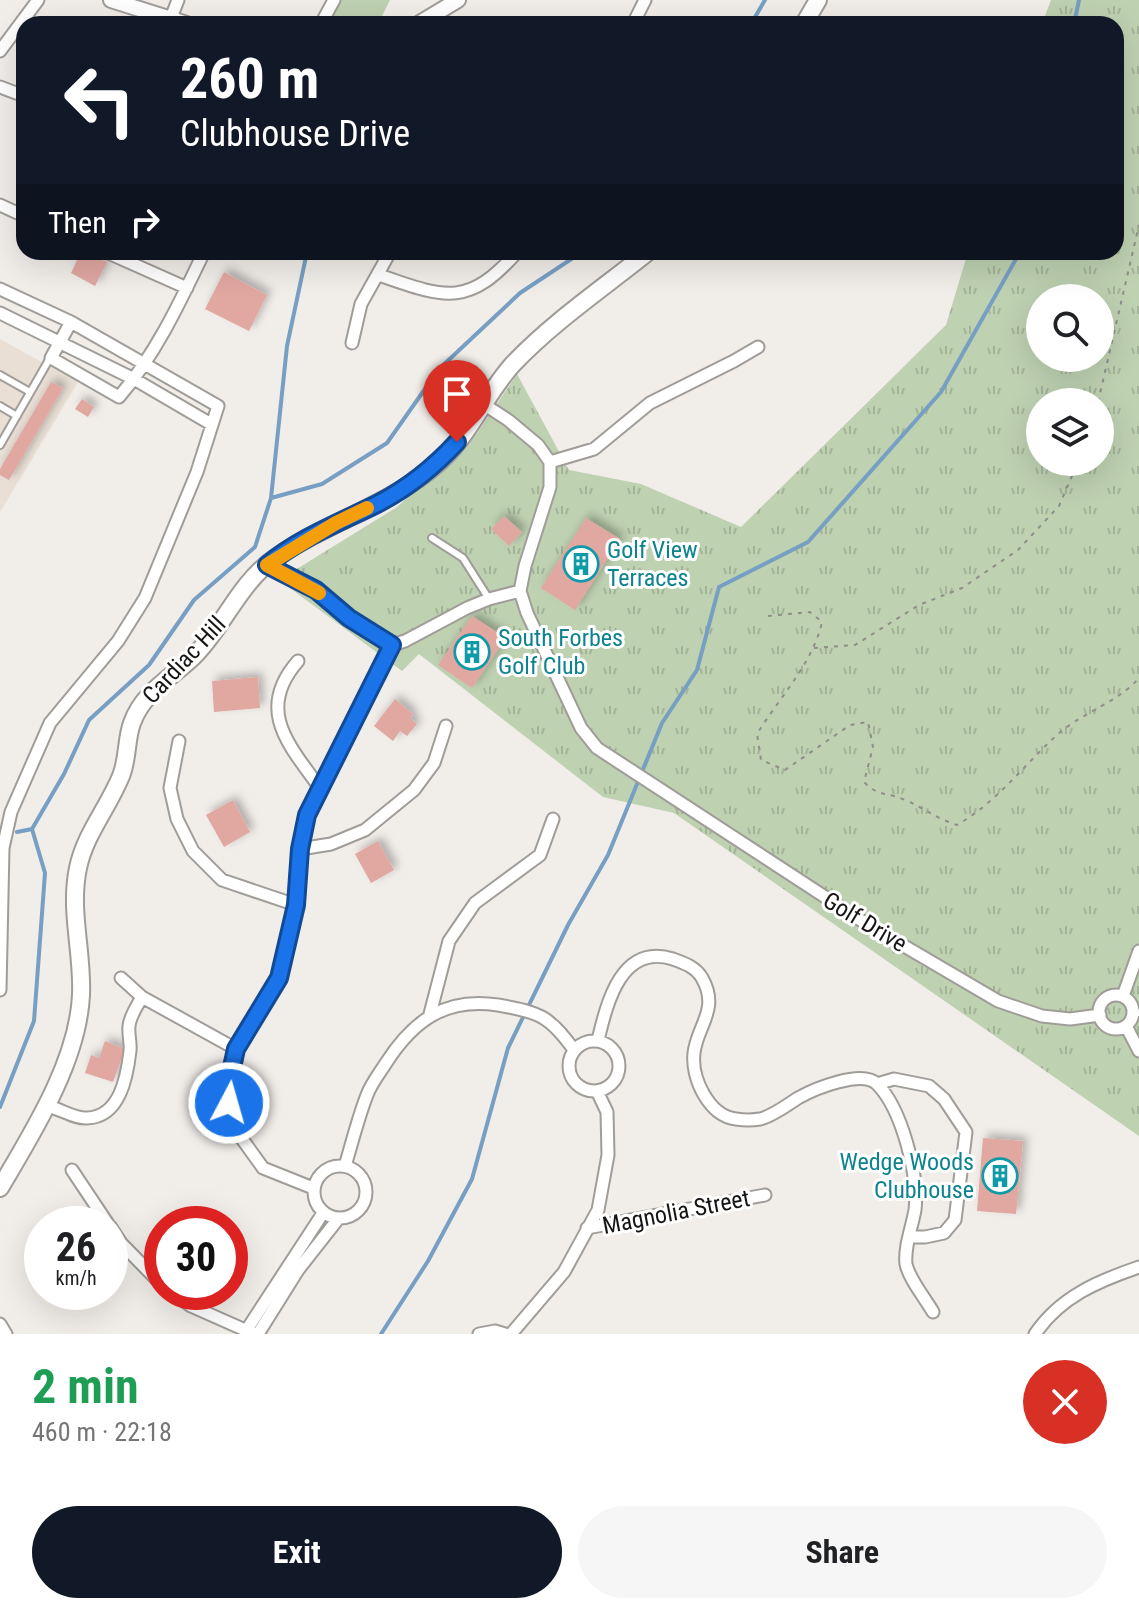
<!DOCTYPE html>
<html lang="en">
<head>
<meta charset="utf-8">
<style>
  :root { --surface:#fff; --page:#f6f6f6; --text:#202124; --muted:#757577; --accent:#111827 }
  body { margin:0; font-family:"Roboto Condensed",sans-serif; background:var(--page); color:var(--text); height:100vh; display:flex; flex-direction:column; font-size:30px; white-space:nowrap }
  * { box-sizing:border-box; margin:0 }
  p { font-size:26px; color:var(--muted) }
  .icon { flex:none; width:44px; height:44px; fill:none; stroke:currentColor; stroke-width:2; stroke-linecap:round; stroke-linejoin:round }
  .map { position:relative; height:1334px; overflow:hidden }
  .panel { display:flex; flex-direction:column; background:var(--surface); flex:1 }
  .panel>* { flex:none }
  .banner { position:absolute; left:16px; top:16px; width:1108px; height:244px; border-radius:24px; box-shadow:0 8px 32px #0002; background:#111827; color:#fff; overflow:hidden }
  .tools { position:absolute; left:1026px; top:284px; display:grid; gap:16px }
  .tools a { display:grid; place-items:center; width:88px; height:88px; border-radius:50%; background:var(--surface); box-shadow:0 8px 32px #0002; font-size:40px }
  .speed { position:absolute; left:24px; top:1206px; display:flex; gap:16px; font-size:40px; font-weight:700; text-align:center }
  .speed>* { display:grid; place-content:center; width:104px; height:104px; border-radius:50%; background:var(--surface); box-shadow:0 8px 32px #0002; line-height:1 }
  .speed small { font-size:20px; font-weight:400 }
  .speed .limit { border:12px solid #d22; background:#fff; color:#111 }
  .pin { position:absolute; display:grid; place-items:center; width:68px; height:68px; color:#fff; margin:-82px -34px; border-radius:50% 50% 50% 0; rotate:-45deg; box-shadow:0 0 8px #0007 }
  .pin .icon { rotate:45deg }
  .me { position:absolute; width:88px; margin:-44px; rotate:6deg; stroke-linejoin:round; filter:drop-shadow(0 0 6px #0008) }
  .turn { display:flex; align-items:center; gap:28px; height:168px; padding:0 32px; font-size:36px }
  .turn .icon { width:104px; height:104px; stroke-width:2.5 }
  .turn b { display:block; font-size:56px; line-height:68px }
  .then { display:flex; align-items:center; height:76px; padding:0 32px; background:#0003; gap:16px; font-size:30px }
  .round { display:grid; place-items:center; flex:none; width:84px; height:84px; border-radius:42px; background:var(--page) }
  .summary { display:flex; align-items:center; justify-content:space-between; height:136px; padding:0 32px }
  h1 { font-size:48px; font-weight:700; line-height:60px; color:#1e9e55 }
  .action { display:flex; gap:16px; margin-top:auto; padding:16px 32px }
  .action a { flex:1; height:92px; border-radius:48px; background:var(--accent); color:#fff; font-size:32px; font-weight:700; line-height:92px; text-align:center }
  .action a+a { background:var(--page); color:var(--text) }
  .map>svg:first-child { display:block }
</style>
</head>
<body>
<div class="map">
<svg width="1139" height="1334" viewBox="0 0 1139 1334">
  <defs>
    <pattern id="grass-tufts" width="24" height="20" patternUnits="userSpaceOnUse" patternTransform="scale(2)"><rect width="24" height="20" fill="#bed1b1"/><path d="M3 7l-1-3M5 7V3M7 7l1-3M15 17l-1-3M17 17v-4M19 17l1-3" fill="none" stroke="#a3b397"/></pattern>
    <filter id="shadow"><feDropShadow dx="4.5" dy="-4.5" stdDeviation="4" flood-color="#0004"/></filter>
  </defs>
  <rect width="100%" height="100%" fill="#f1ede9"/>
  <path fill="#e9dfd5" d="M0,339L78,382L0,512Z"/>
  <path fill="url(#grass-tufts)" fill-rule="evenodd" d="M1051,0H1139V1136L674,813L603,797L419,654L402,671L279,580L397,507L478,432L517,374L569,470L641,484L741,527L946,325L968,252H1116V24H1042ZM1040,298H1100V358H1040ZM1040,402H1100V462H1040Z"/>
  <path fill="#bed1b1" d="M337,0H390L378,24H325Z"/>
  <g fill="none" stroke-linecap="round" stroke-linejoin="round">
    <path stroke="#769fc3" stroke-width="4" d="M751,24L765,0
      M1074,24L1079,0
      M271,498L322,484L387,443L439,369L520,293L582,252
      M17,832L32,829
      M0,1107L34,1021L45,873L32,829L64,774L89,720L149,665L194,600L255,547L271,498L287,346L307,252
      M381,1334L428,1261L472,1179L508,1048L568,925L608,855L662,723L697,670L719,587L808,542L941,392L1020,252"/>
  </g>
  <path fill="#e1a7a1" filter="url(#shadow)" d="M81,252L107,262L95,286L71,273Z
    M224,272L267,295L249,331L205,309Z
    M51,382L63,388L9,480L0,475V469Z
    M82,399L94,407L88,417L75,409Z
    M504,516L522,532L509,546L491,529Z
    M586,518L620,539L575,610L541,588Z
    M472,616L506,638L472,688L438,665Z
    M258,677L260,708L214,712L212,681Z
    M395,699L413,714L410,718L417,724L407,736L400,731L393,741L374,726Z
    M233,800L250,832L224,847L206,815Z
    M378,841L394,870L371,883L355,854Z
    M105,1041L125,1049L113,1082L85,1073L91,1055L99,1058Z
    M983,1138L1023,1141L1016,1214L977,1211Z"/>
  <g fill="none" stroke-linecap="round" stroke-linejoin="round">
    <defs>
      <path id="service" d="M0,375L30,392
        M0,406L17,416
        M0,445L50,358
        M432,538L463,558L489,599
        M1133,1010L1139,1013"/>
      <path id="minor" d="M171,18L178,0
        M321,24L334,0
        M633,24L645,0
        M0,51L38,0
        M0,87L24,96
        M0,205L24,216
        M106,252L187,288
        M379,275C443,297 467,309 517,252
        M0,289L71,322L218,406L197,472L145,598L118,641L50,723L11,812L3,848L0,990
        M0,313L134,379L211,424
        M71,322L51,358L119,397C156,354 180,302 204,252
        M352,343L361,304L390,252
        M485,405L508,420L538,445L550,462V487L525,566L520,591L527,613L581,728L597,748L865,923L998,1001L1042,1016L1070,1019L1100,1015
        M550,462L594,449L650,403L734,361L758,347
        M267,565L316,590L349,618L392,645L405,641L467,608L489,599L520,591
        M298,661C255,710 289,745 320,788
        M179,741L170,788L177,819L193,851L222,880L296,905
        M300,849L331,844L365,830L414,790L434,763L446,726
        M121,978L142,997L236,1049
        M1099 1012a17 17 0 1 1 34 0a17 17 0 1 1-34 0Z
        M1123,996L1139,951
        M430,1014L449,941L475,903L540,855L553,819
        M1126,1026L1139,1051
        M598,1040C607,1003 621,943 673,959C684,963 696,967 702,978C720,1009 697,1026 694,1053C691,1078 709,1116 736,1119C743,1120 754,1120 760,1119C773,1116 787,1105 798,1098C814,1089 862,1069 877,1084C902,1109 919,1176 915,1210C912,1227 904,1247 906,1264C909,1279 925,1298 933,1312
        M569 1066a25 25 0 1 1 50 0a25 25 0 1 1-50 0Z
        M877,1084L894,1079L929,1086L944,1099L966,1132L955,1220L944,1233L925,1237H910
        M46,1106C60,1108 74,1119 87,1118C120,1117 127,1077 130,1051C131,1043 128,1034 129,1026C130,1016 137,1006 142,997
        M314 1192a26 26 0 1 1 52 0a26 26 0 1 1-52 0Z
        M345,1166C352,1143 358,1118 367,1095C371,1084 379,1074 386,1063C413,1021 445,997 498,1005C539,1012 550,1016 574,1050
        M72,1170L108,1224
        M313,1188L263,1168L240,1136L229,1103V1081L236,1049L279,978L296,905L300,849L307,815L392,645
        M110,1226L121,1243L162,1285
        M587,1228L765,1195
        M171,1292L191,1306L252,1333
        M0,1324L6,1334
        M244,1334L323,1213
        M258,1334L298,1270L338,1219
        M479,1334L495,1331L505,1334
        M511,1334L564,1272L598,1210L608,1155L607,1112L597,1091
        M1035,1334C1060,1297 1098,1281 1139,1267"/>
      <path id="tertiary" d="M111,0L187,24
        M418,24L458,0"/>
      <path id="secondary" d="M804,24L818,0
        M0,1188C33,1132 78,1061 81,995C83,952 69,911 78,868C85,834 108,808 121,776C128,759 126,739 132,723C143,692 171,678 193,657C223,628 239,583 274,559C325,523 388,506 436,465C469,437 485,395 513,364C553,322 603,288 648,252"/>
    </defs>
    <use href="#service" stroke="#a09d99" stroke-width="10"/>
    <use href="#minor" stroke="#a09d99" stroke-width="15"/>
    <use href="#tertiary" stroke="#a09d99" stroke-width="18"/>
    <use href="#secondary" stroke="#a09d99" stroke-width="20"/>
    <path stroke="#908d8a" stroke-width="2" stroke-dasharray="4 6" stroke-linecap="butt" d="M1098,402L1139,225
      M768,616L810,612L822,622C813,663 779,698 757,734L761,760L785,770L850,725L868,722L873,747L864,782C878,797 888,792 905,800C924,808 935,818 957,825C997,802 1024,765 1058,734C1083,712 1117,703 1139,678
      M814,648L855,645L919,605L962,588L1018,550L1059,506L1078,462"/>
    <use href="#service" stroke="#fff" stroke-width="6"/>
    <use href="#minor" stroke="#fff" stroke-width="11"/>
    <use href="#tertiary" stroke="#fff" stroke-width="14"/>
    <use href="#secondary" stroke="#fff" stroke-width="16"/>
  </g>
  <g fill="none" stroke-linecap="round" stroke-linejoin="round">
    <defs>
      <path id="route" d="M229,1103V1081L236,1049L279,978L296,905L300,849L307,815L392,645L349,618L316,590L267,565C299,538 341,522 377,504C408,488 434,467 457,442"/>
    </defs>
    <use href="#route" stroke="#114b97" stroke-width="20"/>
    <use href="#route" stroke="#1a73e8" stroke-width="14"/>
    <path stroke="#f59e0b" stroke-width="14" d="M319,593L267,565L336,523L367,508"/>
  </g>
  <defs>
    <symbol id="building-ring" viewBox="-11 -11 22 22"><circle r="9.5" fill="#fff" stroke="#0f9aa8" stroke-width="1.5"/><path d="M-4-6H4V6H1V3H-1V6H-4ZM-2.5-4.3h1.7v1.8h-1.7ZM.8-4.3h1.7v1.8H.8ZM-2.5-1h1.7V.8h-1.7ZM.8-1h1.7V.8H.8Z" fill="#0f9aa8"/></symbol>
  </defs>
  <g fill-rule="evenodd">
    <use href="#building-ring" x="561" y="544" width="40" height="40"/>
    <use href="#building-ring" x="452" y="632" width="40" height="40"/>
    <use href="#building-ring" x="980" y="1156" width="40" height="40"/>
  </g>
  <g text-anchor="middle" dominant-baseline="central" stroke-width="6" stroke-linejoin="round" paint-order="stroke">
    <g font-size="24" fill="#0d838f" stroke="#fff" text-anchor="start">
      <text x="607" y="550">Golf View<tspan x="607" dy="28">Terraces</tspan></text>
      <text x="498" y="638">South Forbes<tspan x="498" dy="28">Golf Club</tspan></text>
      <text x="974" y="1162" text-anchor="end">Wedge Woods<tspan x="974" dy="28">Clubhouse</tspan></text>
    </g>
    <g font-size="24" fill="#171514" stroke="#fff">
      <text transform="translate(184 660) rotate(-47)">Cardiac Hill</text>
      <text transform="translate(865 922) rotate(31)">Golf Drive</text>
      <text transform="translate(676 1212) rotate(-11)">Magnolia Street</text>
    </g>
  </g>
</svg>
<div class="tools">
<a><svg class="icon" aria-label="search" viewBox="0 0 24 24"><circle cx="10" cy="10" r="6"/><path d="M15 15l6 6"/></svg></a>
<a><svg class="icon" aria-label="layers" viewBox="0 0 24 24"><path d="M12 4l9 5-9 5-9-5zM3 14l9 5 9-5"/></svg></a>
</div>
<div class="speed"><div>26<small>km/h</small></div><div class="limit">30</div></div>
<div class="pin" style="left:457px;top:442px;background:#d93025"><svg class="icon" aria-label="arrive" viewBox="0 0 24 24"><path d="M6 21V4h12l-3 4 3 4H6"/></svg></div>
<svg class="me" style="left:229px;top:1103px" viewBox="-20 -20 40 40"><circle r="17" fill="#1a73e8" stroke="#fff" stroke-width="3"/><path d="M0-11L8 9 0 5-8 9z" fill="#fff"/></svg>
<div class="banner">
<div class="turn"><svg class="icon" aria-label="left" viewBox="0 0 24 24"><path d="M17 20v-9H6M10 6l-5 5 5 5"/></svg><div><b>260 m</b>Clubhouse Drive</div></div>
<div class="then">Then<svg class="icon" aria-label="right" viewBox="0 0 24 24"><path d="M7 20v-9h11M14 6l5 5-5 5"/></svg></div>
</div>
</div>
<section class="panel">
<div class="summary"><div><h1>2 min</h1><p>460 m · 22:18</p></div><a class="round" style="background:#d93025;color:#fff"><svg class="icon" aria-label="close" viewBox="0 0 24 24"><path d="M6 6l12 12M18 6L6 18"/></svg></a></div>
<div class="action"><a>Exit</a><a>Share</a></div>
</section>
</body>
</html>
